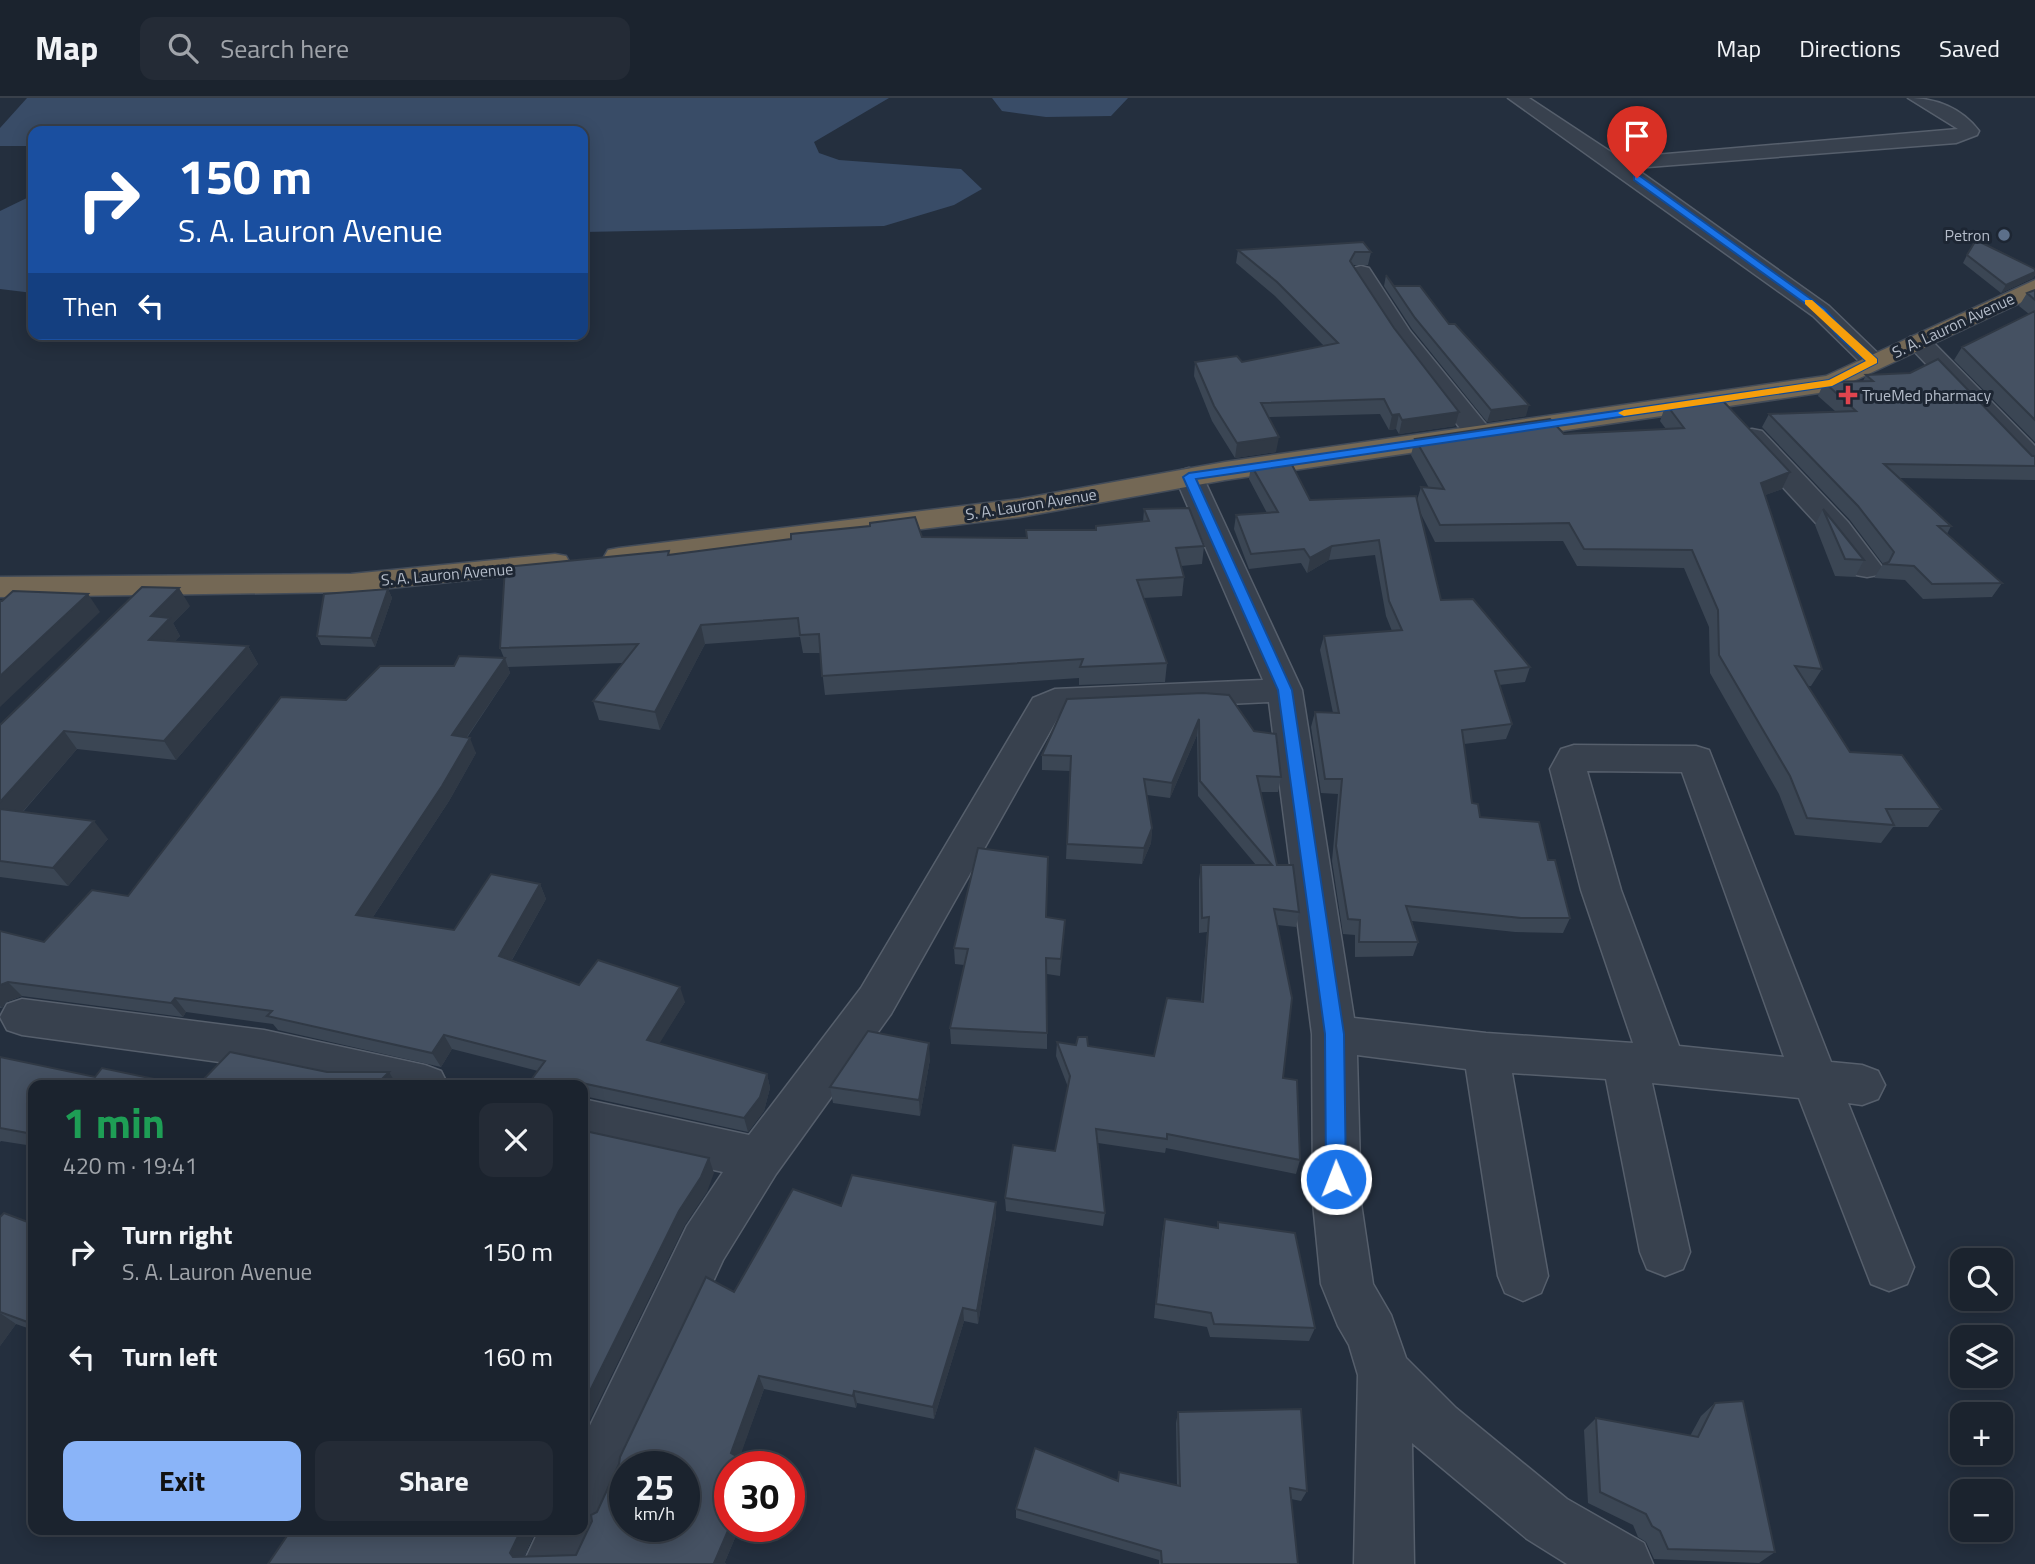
<!DOCTYPE html>
<html lang="en">
<head>
<meta charset="utf-8">
<style>
  :root { --surface:#1b232e; --page:#242b36; --text:#f1f3f6; --muted:#a0a4aa; --line:#39404a; --accent:#8ab4f8 }
  body { margin:0; font-family:"Titillium Web",sans-serif; background:var(--page); color:var(--text); height:100vh; display:flex; flex-direction:column; font-size:26px; white-space:nowrap }
  * { box-sizing:border-box; margin:0 }
  p { font-size:23px; color:var(--muted) }
  .icon { flex:none; width:38px; height:38px; fill:none; stroke:currentColor; stroke-width:2; stroke-linecap:round; stroke-linejoin:round }
  .map { position:relative; flex:1; overflow:hidden }
  .sheet { position:absolute; left:28px; top:982px; width:560px; height:455px; display:flex; flex-direction:column; background:var(--surface); border-radius:14px; box-shadow:0 4px 18px #0003,0 0 0 2px var(--line) }
  .sheet>* { flex:none }
  .guide { position:absolute; left:28px; top:28px; width:560px; height:214px; border-radius:14px; box-shadow:0 4px 18px #0003,0 0 0 2px var(--line); background:#1a4fa0; color:#fff; overflow:hidden }
  .controls { position:absolute; left:1950px; top:1150px; display:grid; gap:14px }
  .controls a { display:grid; place-items:center; width:63px; height:63px; border-radius:14px; background:var(--surface); box-shadow:0 4px 18px #0003,0 0 0 2px var(--line); font-size:35px }
  .speed { position:absolute; left:609px; top:1353px; display:flex; gap:14px; font-size:35px; font-weight:700; text-align:center }
  .speed>* { display:grid; place-content:center; width:91px; height:91px; border-radius:50%; background:var(--surface); box-shadow:0 4px 18px #0003,0 0 0 2px var(--line); line-height:1 }
  .speed small { font-size:18px; font-weight:400 }
  .speed .limit { border:10px solid #d22; background:#fff; color:#111 }
  .pin { position:absolute; display:grid; place-items:center; width:60px; height:60px; color:#fff; margin:-72px -30px; border-radius:50% 50% 50% 0; rotate:-45deg; box-shadow:0 0 7px #0007 }
  .pin .icon { rotate:45deg }
  .me { position:absolute; width:77px; margin:-38px; rotate:359deg; stroke-linejoin:round; filter:drop-shadow(0 0 5px #0008) }
  .turn { display:flex; align-items:center; gap:24px; height:147px; padding:0 35px; font-size:32px }
  .turn .icon { width:91px; height:91px; stroke-width:2.5 }
  .turn b { display:block; font-size:49px; line-height:60px }
  .then { display:flex; align-items:center; height:66px; padding:0 35px; background:#0003; gap:14px; font-size:26px }
  .round { display:grid; place-items:center; flex:none; width:74px; height:74px; border-radius:14px; background:var(--page) }
  .overview { display:flex; align-items:center; justify-content:space-between; height:119px; padding:0 35px }
  h1 { font-size:42px; font-weight:700; line-height:52px; color:#1e9e55 }
  .primary-button { display:flex; gap:14px; margin-top:auto; padding:14px 35px }
  .primary-button a { flex:1; height:80px; border-radius:14px; background:var(--accent); color:#111; font-size:28px; font-weight:700; line-height:80px; text-align:center }
  .primary-button a+a { background:var(--page); color:var(--text) }
  ul { padding:0; list-style:none }
  li { display:flex; align-items:center; gap:21px; height:105px; padding:0 35px }
  li div { flex:1 }
  li b { display:block; font-size:26px }
  li em { font-style:normal }
  header { display:flex; align-items:center; gap:42px; box-sizing:border-box; height:98px; padding:0 35px; background:var(--surface); border-bottom:2px solid var(--line) }
  header strong { font-size:33px }
  nav { display:flex; gap:38px; margin-inline-start:auto; font-size:24px }
  .search { width:490px; height:63px; background:var(--page); display:flex; align-items:center; gap:18px; box-sizing:border-box; padding:0 24px; border-radius:14px; color:var(--muted); font-size:26px }
  .map>svg:first-child { display:block }
</style>
</head>
<body>
<header>
<strong>Map</strong>
<div class="search"><svg class="icon" aria-label="search" viewBox="0 0 24 24"><circle cx="10" cy="10" r="6"/><path d="M15 15l6 6"/></svg>Search here</div>
<nav><a>Map</a><a>Directions</a><a>Saved</a></nav>
</header>
<div class="map">
<svg width="2035" height="1466" viewBox="0 0 2035 1466">
  <rect width="100%" height="100%" fill="#242f3e"/>
  <path fill="#394c67" d="M27,0H889L814,44L819,55L839,62L961,71L982,91L954,107L884,128L583,134V33H33V48H0V30Z
    M992,0H1128L1111,18L1046,19L1002,13Z
    M33,97V195L0,191V113Z"/>
  <g fill="none" stroke-linecap="round" stroke-linejoin="round">
    <defs>
      <path id="street" d="M1508,0H1529L1620,60L1958,31L1908,0C1936,0 1962,10 1979,33L1977,37L1956,45L1635,70L1829,208L1886,263L1882,268L1873,271L1864,268L1813,218Z
        M1361,168L1369,170L1410,233L1489,330L1493,336L1489,342L1479,344L1469,342L1393,243L1350,175L1353,170Z
        M1919,237L1928,239L2035,348V372L2025,370L1910,249L1907,244L1910,239Z
        M1752,331L1762,333L1848,424L1883,470L1878,477L1867,479L1856,477L1826,436L1742,345L1738,339L1742,333Z
        M1189,370L1199,373L1203,379L1302,592L1354,920L1486,935L1633,945L1581,792L1550,671L1561,651L1574,647L1696,648L1709,652L1831,964L1862,967L1878,973L1885,987L1878,1001L1862,1007L1848,1005L1914,1169L1907,1186L1889,1193L1871,1186L1799,1000L1652,985L1690,1154L1683,1171L1665,1178L1647,1171L1640,1154L1606,981L1512,975L1548,1178L1541,1195L1523,1203L1505,1195L1498,1178L1466,971L1357,957L1361,1105L1373,1186L1391,1217L1406,1260L1456,1310L1567,1401L1644,1445L1653,1466H1567L1527,1441L1412,1345L1414,1466H1354L1358,1277L1349,1247L1338,1228L1321,1186L1313,1105L1312,936L1269,604L1061,614L891,916L776,1076L723,1162L628,1368H625V1376L603,1423L596,1426L598,1432L583,1466H523L539,1432H583V1342L687,1128L723,1074L583,1043V1001L749,1037L861,890L1033,600L1055,591L1263,582L1175,379L1179,373ZM1587,673L1682,674L1784,959L1679,948L1621,792Z
        M22,901L264,932L425,967L441,973L448,987H339L264,970L22,937L7,932L0,919L7,906Z"/>
      <path id="highway" d="M2035,182V198L1832,293L1225,382L1020,419L619,468L608,466L604,459L608,452L619,450L1020,401L1225,364L1826,278Z
        M555,456L566,458L570,465L566,472L351,494L0,499V479L351,476Z"/>
    </defs>
    <use href="#street" stroke="#565f6c" stroke-width="3"/>
    <use href="#highway" stroke="#434c59" stroke-width="3"/>
    <use href="#street" fill="#38414e" fill-rule="evenodd"/>
    <use href="#highway" fill="#746855" fill-rule="evenodd"/>
  </g>
  <path fill="#3b4654" d="M1238,152L1371,154L1368,167H1353L1455,328L1399,336L1396,331L1389,332L1380,316L1268,319L1276,354L1235,360L1212,323L1194,278L1195,264H1242L1324,248L1275,198L1236,165Z
    M1967,157L2035,171V177L2033,180L2001,195L1963,165Z
    M1386,177L1394,188L1449,226L1526,318L1487,324L1412,231L1384,188Z
    M2035,192V344L1954,262L1962,249L2029,216L2019,208L2027,195Z
    M1866,277L2035,358V382L1900,380L1951,428L1947,436L2002,485L1992,499L1923,501L1905,482L1874,480L1883,466L1850,422L1762,329L1769,316L1835,313L1818,298L1824,284L1863,283Z
    M1666,306L1790,374L1782,391L1765,397L1822,571L1811,588H1808L1850,654L1941,711L1928,729H1893L1881,745L1795,737L1779,696L1710,575L1709,529L1684,470L1577,468L1563,443L1435,444L1420,414L1441,502L1530,569L1525,584L1499,587L1512,626L1506,641L1464,646L1472,705L1480,719L1548,762L1570,820L1563,835L1515,834L1412,823L1418,844L1413,858L1355,859V837L1343,836L1332,763L1338,696L1321,695L1311,629L1315,614L1333,615L1320,552L1324,538L1392,533L1386,518L1375,457L1329,462L1307,475L1301,465L1249,471L1234,431L1236,417L1267,415L1249,381L1251,367L1310,402H1417L1421,389L1429,390L1411,357L1415,341L1666,331L1660,323Z
    M1144,411L1204,448L1202,466L1181,468L1184,479L1182,498L1143,500L1167,565L1165,584L1079,587V580L825,597L820,555H803L800,539L705,546L660,632L599,622L593,603L623,565L508,569L510,575L467,640L476,655L449,703L373,819L454,832L540,786L546,801L512,862L579,887L685,904L659,945L767,976L770,990L764,1013L748,1034L584,998L583,1000V987H534L531,982L538,973L452,951L441,969L278,932L273,926L186,914L183,919L22,898L6,904L2,910H0V833L44,844L128,798L346,602L454,568L504,560L500,550L670,457L922,439L1026,440V432H1095L1096,428L1143,424Z
    M1823,411L1864,462L1855,479L1835,478L1815,427Z
    M388,491L392,500L375,549L321,547L317,538Z
    M190,508L173,525L180,538L175,543L248,548L258,566L176,662L77,651L23,714L108,741L68,788L0,779V627Z
    M1203,595L1281,679L1278,694H1261L1277,767L1299,814L1296,829L1277,827L1283,980L1300,1062L1296,1076L1166,1050L1165,1055L1098,1045L1105,1115L1103,1128L1006,1113L1005,1100L1055,1053L1068,989L1056,958L1057,944L1154,958L1201,904L1207,834L1199,835V782L1201,767H1256L1198,698L1197,637L1170,700L1147,697L1152,730L1151,745L1142,766L1066,761L1070,673L1042,672V657Z
    M1046,819L1065,822L1060,878L1047,876V951L951,946L950,930L964,867L955,866L954,850Z
    M0,959L95,979L183,987H33V1048L1,1043L0,1044Z
    M930,961L920,1018L833,1005L830,989Z
    M841,1108L996,1118L978,1226L964,1223L934,1321L857,1305L856,1310L764,1291L739,1360L730,1428H740L724,1466H268L291,1432H536L524,1459L576,1457L597,1414L734,1194Z
    M0,1119L33,1126V1232L16,1226L0,1248Z
    M1165,1121L1217,1130L1218,1124L1315,1230L1309,1243L1210,1239L1207,1229L1154,1220L1162,1136Z
    M1715,1305L1775,1454L1759,1465L1654,1461L1646,1444L1638,1439L1633,1427L1588,1405L1584,1332L1596,1320L1690,1338L1701,1318Z
    M1178,1314L1307,1393L1301,1403L1291,1401L1298,1466H1159V1462L1016,1420V1411L1118,1383L1177,1387L1176,1325Z"/>
  <path fill="#303945" d="M2035,174V177L2033,180L2001,195L2006,187Z
    M1529,307L1526,318L1487,324L1491,312Z
    M1459,314L1455,328L1399,336L1402,322Z
    M1399,316L1396,331L1389,332L1392,317Z
    M1279,339L1276,354L1235,360L1237,345Z
    M1790,374L1782,391L1752,402L1761,385Z
    M1332,448L1329,462L1307,475L1310,460Z
    M179,490L190,508L173,525L180,538L160,560L149,542L151,518Z
    M388,491L392,500L375,549L371,540Z
    M88,496L100,514L0,609V578Z
    M701,527L705,546L660,632L655,614Z
    M248,548L258,566L176,662L164,643Z
    M505,560L510,575L458,652L452,637Z
    M1199,621L1197,637L1170,700L1172,685Z
    M64,633L77,651L10,728L0,716V704Z
    M470,640L476,655L449,703L365,831L356,817Z
    M94,723L108,741L68,788L53,770Z
    M1152,730L1151,745L1142,766L1144,750Z
    M540,786L546,801L506,872L499,858Z
    M1065,822L1064,839L1060,878L1061,861Z
    M8,884L22,898L6,904L2,910L0,908V887Z
    M680,889L685,904L653,956L647,942Z
    M175,900L186,914L183,919L171,905Z
    M444,937L452,951L441,969L432,955Z
    M929,945L930,961L920,1018L919,1002Z
    M389,974L397,987H376Z
    M767,976L770,990L764,1013L748,1034L744,1020Z
    M709,1060L714,1075L707,1094L685,1127L583,1336V1307L679,1113Z
    M996,1104V1118L978,1226L977,1213Z
    M963,1210L964,1223L934,1321L933,1309Z
    M0,1215L16,1226L0,1248Z
    M759,1278L764,1291L737,1367L731,1355Z
    M854,1293L857,1305L856,1310L853,1298Z
    M730,1428H740L724,1466L714,1465Z
    M521,1432H536L521,1465L513,1459L510,1455Z"/>
  <path fill="#455162" stroke="#303945" stroke-width="2" fill-rule="evenodd" d="M1976,142L2035,171V174L2006,187L1967,157Z
    M1363,144L1371,154H1355L1350,163L1394,230L1459,314L1402,322L1399,316L1392,317L1384,301L1261,305L1279,339L1237,345L1214,308L1195,264L1237,258L1242,264L1338,245L1277,184L1238,152Z
    M1386,177L1394,188H1420L1449,226H1455L1529,307L1491,312L1415,220Z
    M2035,192V202L2027,195Z
    M2035,213V322L1962,249Z
    M1938,261L2032,358H2035V368L1884,366L1951,428H1938L2002,485L1932,486L1914,468L1883,466L1889,464L1894,454L1858,408L1769,316L1856,313L1824,284L1873,283L1866,277L1910,275Z
    M1723,303L1790,374L1761,385L1822,571L1795,568L1850,654L1902,657L1941,711H1886L1894,727L1807,720L1790,678L1719,557L1718,512L1692,452L1584,451L1569,425L1440,427L1421,389L1444,391L1415,341L1550,321L1564,336L1684,330L1666,306Z
    M1289,361L1310,402L1416,398L1441,502L1473,501L1530,569L1495,573L1512,626L1462,632L1472,705L1478,706L1480,719L1539,724L1548,762H1555L1570,820H1521L1406,808L1418,844H1359L1360,822L1348,821L1336,748L1342,681H1325L1315,614L1339,615L1324,538L1402,532L1389,503L1379,442L1332,448L1310,460L1304,451L1251,456L1236,417L1278,414L1251,367Z
    M1189,410L1204,448L1176,450L1184,479L1137,482L1167,565L1080,569L1083,561L822,578L819,536L800,537L798,520L701,527L655,614L593,603L638,546L500,550L505,469L669,453L668,457L791,441V436L870,428V425L915,419L922,439L1027,440L1026,432H1096V428L1149,423L1144,411Z
    M1823,411L1864,462L1845,461Z
    M142,489L179,490L151,518L170,520L149,542L248,548L164,643L64,633L0,704V627Z
    M388,491L371,540L317,538L324,496Z
    M13,493L88,496L0,578V503H2Z
    M459,558L505,560L452,637L470,640L442,688L356,817L454,832L491,776L540,786L499,858L579,887L598,862L680,889L647,942L767,976L760,999L744,1020L577,984L576,987H558L531,982L545,963L444,937L432,955L267,918L272,913L175,900L171,905L8,884L0,887V833L44,844L92,792L128,798L281,599L346,602L380,568H454Z
    M1203,595L1229,597L1254,633L1276,636L1281,679L1257,678L1277,767H1293L1299,814L1274,811L1292,900L1283,980L1297,982L1300,1062L1167,1036V1041L1096,1031L1105,1115L1005,1100L1013,1047L1055,1053L1070,978L1057,944L1076,947L1078,939H1087L1088,948L1154,958L1167,900L1203,904L1209,819L1202,820L1201,767H1272L1200,683L1199,621L1172,685L1144,681L1152,730L1144,750L1067,746L1071,658L1042,657L1067,601Z
    M0,711L94,723L53,770L0,763Z
    M978,750L1048,759L1046,819L1065,822L1061,861L1046,860L1047,935L950,930L968,851L954,850Z
    M868,933L929,945L919,1002L830,989Z
    M230,954L327,974H389L376,987H198Z
    M0,959L95,979L102,970L183,987H33V1036L0,1030Z
    M585,1033L709,1060L701,1079L679,1113L583,1307V1036Z
    M852,1077L996,1104L977,1213L963,1210L933,1309L854,1293L853,1298L759,1278L731,1355L754,1368H730V1428L714,1465L726,1466H268L291,1432H521L510,1455L513,1459L576,1457L592,1423L591,1417L597,1414L619,1366L620,1359L706,1179L734,1194L793,1091L841,1108ZM625,1368H684V1428H625Z
    M4,1115L33,1126V1226L0,1214V1119Z
    M1165,1121L1218,1130V1124L1295,1135L1315,1230L1214,1226L1211,1215L1156,1206Z
    M1743,1303L1775,1454L1668,1451L1660,1433L1652,1428L1646,1416L1600,1394L1596,1320L1698,1339L1715,1305Z
    M1301,1311L1307,1393L1290,1390L1298,1466H1162L1161,1453L1016,1411L1035,1350L1118,1383L1119,1374L1180,1388L1178,1314Z"/>
  <path fill="#1a73e8" stroke="#114b97" stroke-width="2" d="M1634,78H1640L1825,211L1846,235L1877,261V265L1832,288L1196,381L1292,592L1344,936L1346,1081L1343,1087L1336,1090L1329,1087L1326,1081L1325,936L1278,592L1183,379L1189,375L1829,282L1866,263L1839,239L1818,215L1634,82Z"/>
  <path fill="#f59e0b" d="M1805,202H1812L1877,261V265L1832,288L1624,318L1618,315L1624,312L1829,282L1866,263L1805,206Z"/>
  <circle fill="#5c6f8a" stroke="#1d2633" stroke-width="2.5" cx="2004" cy="137" r="7"/>
  <path fill="#e0444e" stroke="#1d2633" stroke-width="2.5" d="M1844.5 286.5h7v7h7v7h-7v7h-7v-7h-7v-7h7z"/>
  <g text-anchor="middle" dominant-baseline="central" stroke-width="6" stroke-linejoin="round" paint-order="stroke">
    <g font-size="16" fill="#b4bcc9" stroke="#1d2633" text-anchor="end">
      <text x="1990" y="137">Petron</text>
      <text x="1862" y="297" text-anchor="start">TrueMed pharmacy</text>
    </g>
    <g font-size="16" fill="#b4bcc9" stroke="#1d2633">
      <text transform="translate(1953 227) rotate(-25)">S. A. Lauron Avenue</text>
      <text transform="translate(1031 406) rotate(-9)">S. A. Lauron Avenue</text>
      <text transform="translate(447 476) rotate(-5)">S. A. Lauron Avenue</text>
    </g>
  </g>
</svg>
<div class="controls">
<a><svg class="icon" aria-label="search" viewBox="0 0 24 24"><circle cx="10" cy="10" r="6"/><path d="M15 15l6 6"/></svg></a>
<a><svg class="icon" aria-label="layers" viewBox="0 0 24 24"><path d="M12 4l9 5-9 5-9-5zM3 14l9 5 9-5"/></svg></a>
<a>+</a>
<a>−</a>
</div>
<div class="speed"><div>25<small>km/h</small></div><div class="limit">30</div></div>
<div class="pin" style="left:1637px;top:80px;background:#d93025"><svg class="icon" aria-label="arrive" viewBox="0 0 24 24"><path d="M6 21V4h12l-3 4 3 4H6"/></svg></div>
<svg class="me" style="left:1336px;top:1081px" viewBox="-20 -20 40 40"><circle r="17" fill="#1a73e8" stroke="#fff" stroke-width="3"/><path d="M0-11L8 9 0 5-8 9z" fill="#fff"/></svg>
<div class="guide">
<div class="turn"><svg class="icon" aria-label="right" viewBox="0 0 24 24"><path d="M7 20v-9h11M14 6l5 5-5 5"/></svg><div><b>150 m</b>S. A. Lauron Avenue</div></div>
<div class="then">Then<svg class="icon" aria-label="left" viewBox="0 0 24 24"><path d="M17 20v-9H6M10 6l-5 5 5 5"/></svg></div>
</div>
<section class="sheet">
<div class="overview"><div><h1>1 min</h1><p>420 m · 19:41</p></div><a class="round"><svg class="icon" aria-label="close" viewBox="0 0 24 24"><path d="M6 6l12 12M18 6L6 18"/></svg></a></div>
<ul>
<li><svg class="icon" aria-label="right" viewBox="0 0 24 24"><path d="M7 20v-9h11M14 6l5 5-5 5"/></svg><div><b>Turn right</b><p>S. A. Lauron Avenue</p></div><em>150 m</em></li>
<li><svg class="icon" aria-label="left" viewBox="0 0 24 24"><path d="M17 20v-9H6M10 6l-5 5 5 5"/></svg><div><b>Turn left</b></div><em>160 m</em></li>
</ul>
<div class="primary-button"><a>Exit</a><a>Share</a></div>
</section>
</div>
</body>
</html>
